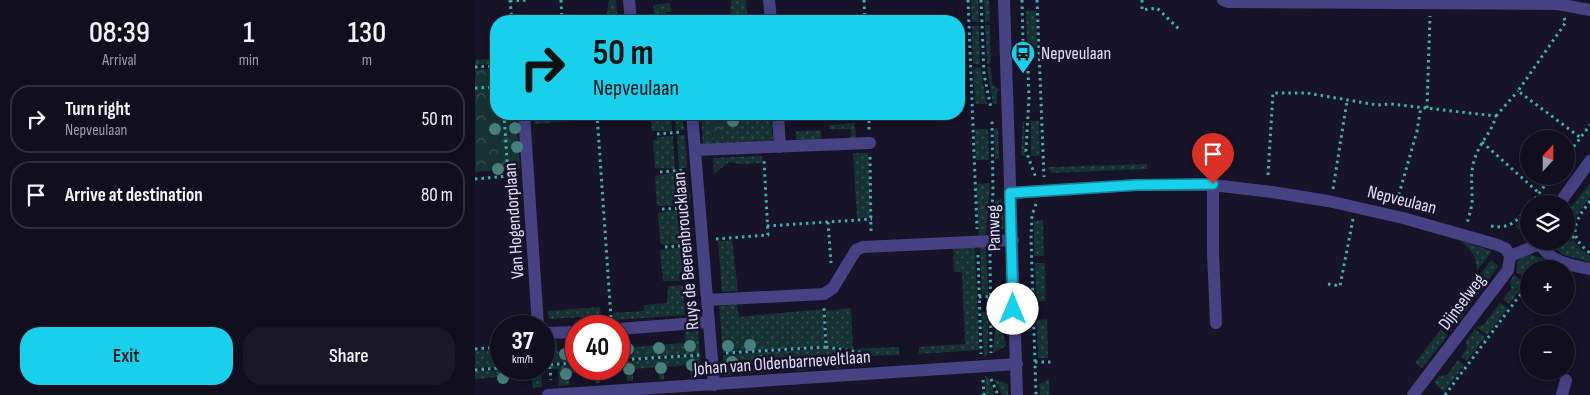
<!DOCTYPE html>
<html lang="en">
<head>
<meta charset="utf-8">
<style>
  :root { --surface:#110e1e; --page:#1a1727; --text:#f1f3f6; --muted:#9c9ca4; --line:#302e3c; --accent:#19d0ec }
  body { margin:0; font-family:"Sofia Sans Condensed",sans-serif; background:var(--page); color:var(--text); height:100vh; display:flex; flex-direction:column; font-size:19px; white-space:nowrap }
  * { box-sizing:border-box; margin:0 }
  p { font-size:16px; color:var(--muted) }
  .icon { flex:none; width:28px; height:28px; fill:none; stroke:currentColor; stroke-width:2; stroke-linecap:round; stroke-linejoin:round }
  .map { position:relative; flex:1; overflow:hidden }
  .drawer { display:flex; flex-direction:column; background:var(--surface); width:475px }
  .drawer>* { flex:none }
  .banner { position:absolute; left:15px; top:15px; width:475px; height:105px; border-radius:20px; box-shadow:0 2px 12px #0003,0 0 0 1px var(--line); background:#19d0ec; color:#111; overflow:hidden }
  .needle { width:32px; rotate:21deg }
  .fabs { position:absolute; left:1045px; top:130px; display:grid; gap:10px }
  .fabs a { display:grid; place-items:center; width:55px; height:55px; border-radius:50%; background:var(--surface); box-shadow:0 2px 12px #0003,0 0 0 1px var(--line); font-size:25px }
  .speed { position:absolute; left:15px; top:315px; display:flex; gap:10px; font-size:25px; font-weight:700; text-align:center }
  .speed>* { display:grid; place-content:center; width:65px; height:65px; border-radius:50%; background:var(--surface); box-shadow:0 2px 12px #0003,0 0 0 1px var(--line); line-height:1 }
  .speed small { font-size:12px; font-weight:400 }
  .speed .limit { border:8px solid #d22; background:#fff; color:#111 }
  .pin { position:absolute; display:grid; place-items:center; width:42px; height:42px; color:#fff; margin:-51px -21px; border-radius:50% 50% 50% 0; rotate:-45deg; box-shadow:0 0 5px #0007 }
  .pin .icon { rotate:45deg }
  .me { position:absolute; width:55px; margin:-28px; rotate:0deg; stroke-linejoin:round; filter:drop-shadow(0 0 4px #0008) }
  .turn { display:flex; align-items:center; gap:18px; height:105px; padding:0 20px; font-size:22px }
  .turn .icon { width:65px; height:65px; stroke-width:2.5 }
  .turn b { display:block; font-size:35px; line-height:42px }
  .eta { display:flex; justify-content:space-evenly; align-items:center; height:85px; text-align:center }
  .eta b { font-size:30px; font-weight:600; line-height:35px }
  .action { display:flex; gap:10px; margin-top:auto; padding:10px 20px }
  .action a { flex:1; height:58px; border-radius:20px; background:var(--accent); color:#111; font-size:20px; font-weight:600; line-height:58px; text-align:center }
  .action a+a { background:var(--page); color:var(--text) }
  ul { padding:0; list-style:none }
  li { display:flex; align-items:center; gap:15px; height:68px; margin:0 10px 8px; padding:0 10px; border:2px solid var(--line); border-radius:20px }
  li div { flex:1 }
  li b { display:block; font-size:19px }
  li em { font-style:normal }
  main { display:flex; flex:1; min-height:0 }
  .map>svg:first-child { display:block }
</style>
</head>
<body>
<main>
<section class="drawer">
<div class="eta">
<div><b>08:39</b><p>Arrival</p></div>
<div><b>1</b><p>min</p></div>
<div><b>130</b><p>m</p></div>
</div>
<ul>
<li><svg class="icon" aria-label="right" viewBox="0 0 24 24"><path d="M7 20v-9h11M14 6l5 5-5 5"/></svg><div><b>Turn right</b><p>Nepveulaan</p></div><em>50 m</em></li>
<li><svg class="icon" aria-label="arrive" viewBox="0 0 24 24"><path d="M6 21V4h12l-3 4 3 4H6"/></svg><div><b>Arrive at destination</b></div><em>80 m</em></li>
</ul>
<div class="action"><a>Exit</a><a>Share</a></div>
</section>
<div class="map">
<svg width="1115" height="395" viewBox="0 0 1115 395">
  <defs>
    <pattern id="grass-dots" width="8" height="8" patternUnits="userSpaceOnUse" patternTransform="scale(1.25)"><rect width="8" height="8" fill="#163232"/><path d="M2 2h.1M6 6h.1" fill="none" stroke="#384f51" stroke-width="1.8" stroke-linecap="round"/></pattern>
    <pattern id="park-crowns" width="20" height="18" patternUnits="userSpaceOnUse" patternTransform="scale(1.25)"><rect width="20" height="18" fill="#163232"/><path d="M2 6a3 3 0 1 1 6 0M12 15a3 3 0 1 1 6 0" fill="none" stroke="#384f51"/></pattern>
  </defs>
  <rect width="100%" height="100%" fill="#171328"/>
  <path fill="url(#grass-dots)" d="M134,0H141L143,21H131Z
    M256,0H271L273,21H258V17L255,16Z
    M496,0H503L504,22H497Z
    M509,0H514L515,21L510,22Z
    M195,3L197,12H191L192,21H180L178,5Z
    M551,11H561L562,45H552Z
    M504,25L505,64H498L497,26Z
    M510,25H515L516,63L512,64Z
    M18,58V64L0,65V60Z
    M505,67L512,104H500L498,68Z
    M512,67H516L517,84L525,90L522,91V104H518Z
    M58,114H120V119L59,124Z
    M125,114H196L197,131H177L176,115L125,119Z
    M200,114H208L209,130L201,131Z
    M226,114H296L298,142L228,144Z
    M548,121L549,122L550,156L546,155Z
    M556,121H564L565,156H556Z
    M380,123L381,140H376L375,129H354V125Z
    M523,128L524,159H520L519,129Z
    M500,129H513L514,160H501Z
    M346,130V141L321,142V131Z
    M202,135H210L212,168H204Z
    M198,136L200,169L180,168L178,140H182V137Z
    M378,153H393L396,217L382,218Z
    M287,156V163L265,164L254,162L239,174L238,158Z
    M672,164V169L577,173L572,167Z
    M200,172L203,206H182L180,176Z
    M204,172H212L214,192L216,196L214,205L207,206Z
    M515,183L511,234L504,237L502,184Z
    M1115,183V197L1099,219L1098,235L1091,238V213Z
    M527,198L529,229L517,232L520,202Z
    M215,209L216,226L218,229L216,233L217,242L209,243L207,210Z
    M203,210L205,243L188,245L185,243L183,213Z
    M1054,210V237L1041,227Z
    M568,220L569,256H559V221Z
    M257,240L263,291L247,292L243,241Z
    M983,240L1017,251L1002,271C1001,255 996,248 983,240Z
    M1099,240L1105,249L1115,256V262L1088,255L1079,248Z
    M500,246L504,350L444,354V347L490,344L487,272H479L478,247Z
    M505,246L511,248L513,294H507Z
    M206,247L208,281H188L185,250Z
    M210,247H217L219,280H212Z
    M1053,254L1068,258L1061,269H1054L1053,279L1041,272L1043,260Z
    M1016,260L1023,266L1022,268L1001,297L993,291Z
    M560,263H570L571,301L561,302Z
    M1039,275L1050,283L1034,304L1028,299L1036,289L1035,282Z
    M212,284H220L222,314H214Z
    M208,285L210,315L139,320L138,313L169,311V305L192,303L193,286Z
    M987,299L995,305L982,323L974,317Z
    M1025,303L1032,308L1012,335L1001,327L1009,324Z
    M262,304L264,317L348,309L350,346L248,353L244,306Z
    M125,307L126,316L74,319L73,311Z
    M376,308L378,349L424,347L425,355L395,356L391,351L352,346L351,311Z
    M507,312H514L512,356L509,357Z
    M572,319L573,358H563L562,320Z
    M520,329H528L531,346L518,353Z
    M966,329L973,335L947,368L940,363Z
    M1000,329L1010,337L992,361L986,356L992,348L991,341Z
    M223,330L225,354L144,359V348L210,343V331Z
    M81,340L83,352L101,351V362L77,363L75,340Z
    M353,348L385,355L365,356L364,369L360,368L358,356L334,358L333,370L322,371L320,359L291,360L290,373H286L285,361L260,362L259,375L249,376L248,355Z
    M26,349V367L0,368V351Z
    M225,356L226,377L216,378L214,365L189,367V380L184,379L183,367L158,369V381H152L150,369L126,371L125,383H121L119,371L95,373L94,385L84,386L83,369H78L77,366L101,364V369H144V362Z
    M983,360L989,365L969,392L959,383L964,376L972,375Z
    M72,366L73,369H66L67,387L58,388L56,375L31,377V381H25L24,377L0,379V371L69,369V367Z
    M510,376L513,377L520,395H511Z
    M519,379L533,384V395H527Z
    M574,379L575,395H565L564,384Z"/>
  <path fill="url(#park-crowns)" d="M21,68V114H41L45,168L0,172V70Z
    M233,114H246L247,137L235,138Z"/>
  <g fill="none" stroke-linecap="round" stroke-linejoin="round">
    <path stroke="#3bb2af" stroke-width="3" stroke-dasharray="2.5 4" stroke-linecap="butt" d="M35,0L37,21
      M86,0L87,21
      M389,0L390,21
      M493,0L502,229
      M506,0L509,74L516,108
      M547,0L548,43L553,71L554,98L551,151L561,178
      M562,0L569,177
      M667,0V10L682,8L705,30
      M35,1L53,0
      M1089,18L1091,22L1043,91L1106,138
      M0,67L21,66
      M0,88L21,87
      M952,108L955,16
      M29,114L33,176
      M122,114L136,318
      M394,114V131
      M1021,116L1043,91
      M182,134L206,132
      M1007,142L1064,193
      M395,157L396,233
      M1091,157L1115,125
      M185,172L209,170
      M793,175L798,93H832L902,105L916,104L1021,116C1017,132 1005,142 1000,158C995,171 997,183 997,197C998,205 994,215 992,224
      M0,179L34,176
      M858,189L872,101
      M922,201L942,131L946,107
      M1115,201C1100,221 1091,235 1115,253
      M561,204L557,215L556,238L561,395
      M1056,204L1077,176
      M187,209L212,208
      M353,222L356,263
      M292,226L397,219
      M1016,226C1034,230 1043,220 1054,207
      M515,228L518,193L517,120
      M241,239L293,235L289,160
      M1091,240L1101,236
      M190,247L214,245
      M515,254L516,353
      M503,255L506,354
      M853,284L865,286L878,219
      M504,297L522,296V302
      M73,347L76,380
      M351,347L390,353L395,358
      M0,349L26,347
      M251,353L351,347L349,307
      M144,360L225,355
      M560,362H576
      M69,365L101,363
      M0,370L26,368
      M516,379L523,395
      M508,380L509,395
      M970,395L1054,283"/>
    <path stroke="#464283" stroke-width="12" d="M154,0L156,21
      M294,0L296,21
      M529,0L542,395
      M748,0L753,2L1083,4L1115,10
      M49,114L63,326
      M217,114L239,385
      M303,114L305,147
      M220,150L395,143
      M738,185V252L741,323
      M535,193L661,185H738L797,192L853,201L928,218L1023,245L1031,249L1035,256L1033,270L938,395
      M1084,204L1115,161
      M1065,244C1077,263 1095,265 1115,269
      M1035,256L1065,244V241
      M232,300L349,294L358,288L381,250L388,247L538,240
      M144,329L234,322
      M69,333L101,332
      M73,395L542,364
      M1087,395L1091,380"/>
  </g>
  <g fill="#477f7c">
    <circle cx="258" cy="121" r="6"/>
    <circle cx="40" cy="128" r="6"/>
    <circle cx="20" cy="129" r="6"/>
    <circle cx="42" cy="147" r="6"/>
    <circle cx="23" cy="169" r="6"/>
    <circle cx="275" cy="345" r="6"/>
    <circle cx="215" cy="346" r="6"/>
    <circle cx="253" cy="346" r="6"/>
    <circle cx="184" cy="348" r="6"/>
    <circle cx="153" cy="349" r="6"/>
    <circle cx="90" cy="354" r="6"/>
    <circle cx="287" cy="361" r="6"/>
    <circle cx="257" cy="362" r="6"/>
    <circle cx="217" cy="365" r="6"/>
    <circle cx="186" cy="368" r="6"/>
    <circle cx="154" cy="369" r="6"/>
    <circle cx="91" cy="374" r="6"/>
    <circle cx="28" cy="378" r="6"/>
  </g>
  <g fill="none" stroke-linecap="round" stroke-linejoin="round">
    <defs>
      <path id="route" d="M538,309L535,193L661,185L738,184"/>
    </defs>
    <use href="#route" stroke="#108799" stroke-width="12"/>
    <use href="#route" stroke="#19d0ec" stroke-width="9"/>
  </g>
  <defs>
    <symbol id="bus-pin" viewBox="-11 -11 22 30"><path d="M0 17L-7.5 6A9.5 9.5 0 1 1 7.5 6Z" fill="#19d0ec" stroke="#171328"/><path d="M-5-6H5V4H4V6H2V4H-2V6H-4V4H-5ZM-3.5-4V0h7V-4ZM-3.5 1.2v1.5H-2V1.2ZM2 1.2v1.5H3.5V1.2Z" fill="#111"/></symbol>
  </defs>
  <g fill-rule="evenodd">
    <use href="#bus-pin" x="534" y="39" width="28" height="38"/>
  </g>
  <g text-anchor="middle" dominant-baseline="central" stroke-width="5" stroke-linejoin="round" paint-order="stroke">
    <g font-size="18" fill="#e1ddfc" stroke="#171328" text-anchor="start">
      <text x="566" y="53">Nepveulaan</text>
    </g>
    <g font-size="18" fill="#e1ddfc" stroke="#171328">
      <text transform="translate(927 200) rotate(14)">Nepveulaan</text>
      <text transform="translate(39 221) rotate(-94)">Van Hogendorplaan</text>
      <text transform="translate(519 228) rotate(-92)">Panweg</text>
      <text transform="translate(211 251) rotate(-95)">Ruys de Beerenbroucklaan</text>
      <text transform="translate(987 302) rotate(-53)">Dijnselweg</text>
      <text transform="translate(307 363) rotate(-4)">Johan van Oldenbarneveltlaan</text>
    </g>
  </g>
</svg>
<div class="fabs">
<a><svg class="needle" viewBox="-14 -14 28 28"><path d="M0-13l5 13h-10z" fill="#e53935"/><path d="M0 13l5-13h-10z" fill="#9c9ca4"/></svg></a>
<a><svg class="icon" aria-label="layers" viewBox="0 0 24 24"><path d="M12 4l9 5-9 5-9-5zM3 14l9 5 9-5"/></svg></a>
<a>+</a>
<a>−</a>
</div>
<div class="speed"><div>37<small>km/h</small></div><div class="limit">40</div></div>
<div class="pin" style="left:738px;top:184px;background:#d93025"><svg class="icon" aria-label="arrive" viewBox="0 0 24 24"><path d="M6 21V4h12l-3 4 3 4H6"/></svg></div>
<svg class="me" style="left:538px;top:309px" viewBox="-20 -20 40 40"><circle r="19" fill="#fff"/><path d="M0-13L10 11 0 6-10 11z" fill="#19d0ec"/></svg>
<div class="banner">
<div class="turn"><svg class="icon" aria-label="right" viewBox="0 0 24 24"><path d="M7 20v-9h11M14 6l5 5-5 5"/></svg><div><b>50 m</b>Nepveulaan</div></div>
</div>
</div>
</main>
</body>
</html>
